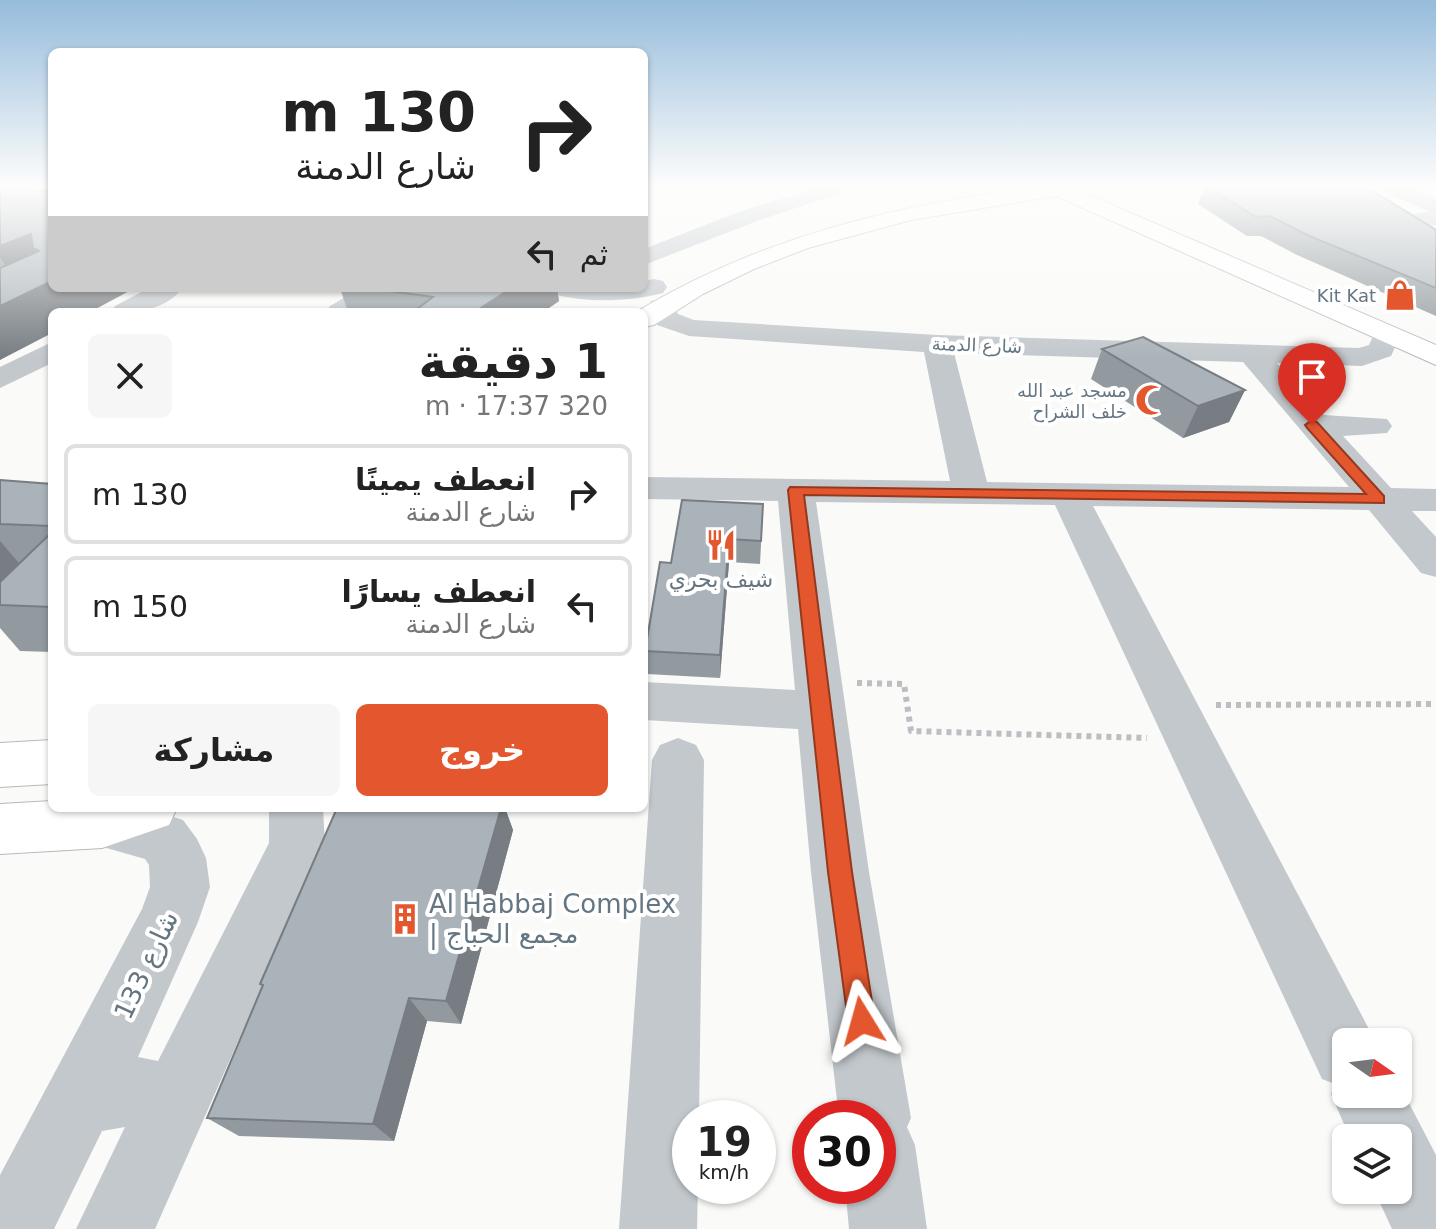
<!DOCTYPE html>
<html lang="ar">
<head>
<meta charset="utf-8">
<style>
  :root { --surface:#fff; --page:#f6f6f6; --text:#222; --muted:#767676; --line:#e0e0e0; --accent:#e4572e }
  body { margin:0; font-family:"DejaVu Sans","Noto Sans Arabic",sans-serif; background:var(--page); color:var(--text); direction:rtl; height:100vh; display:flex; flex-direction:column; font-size:30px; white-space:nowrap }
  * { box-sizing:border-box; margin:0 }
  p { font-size:26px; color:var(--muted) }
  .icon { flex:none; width:44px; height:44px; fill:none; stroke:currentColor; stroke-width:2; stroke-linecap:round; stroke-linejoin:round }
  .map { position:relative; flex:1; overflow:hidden; direction:ltr }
  .panel { position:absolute; left:48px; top:308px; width:600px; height:504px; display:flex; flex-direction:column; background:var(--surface); border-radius:12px; box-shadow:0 2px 6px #0004; direction:rtl }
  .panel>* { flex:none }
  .top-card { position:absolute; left:48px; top:48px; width:600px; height:244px; border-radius:12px; box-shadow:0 2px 6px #0004; direction:rtl; background:#fff; color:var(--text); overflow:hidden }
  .needle { width:52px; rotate:104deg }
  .controls { position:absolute; left:1332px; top:1028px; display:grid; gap:16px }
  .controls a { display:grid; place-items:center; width:80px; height:80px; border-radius:12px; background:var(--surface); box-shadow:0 2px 6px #0004; font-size:40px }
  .speed { position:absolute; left:672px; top:1100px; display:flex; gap:16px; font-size:40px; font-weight:700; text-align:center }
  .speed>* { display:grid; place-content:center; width:104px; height:104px; border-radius:50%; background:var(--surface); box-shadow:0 2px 6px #0004; line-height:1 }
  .speed small { font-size:20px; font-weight:400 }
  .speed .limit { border:12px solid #d22; background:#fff; color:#111 }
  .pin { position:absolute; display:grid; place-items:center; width:68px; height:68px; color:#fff; margin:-82px -34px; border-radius:50% 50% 50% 0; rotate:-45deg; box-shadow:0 0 8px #0007 }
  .pin .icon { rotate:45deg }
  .me { position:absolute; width:88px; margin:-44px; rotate:352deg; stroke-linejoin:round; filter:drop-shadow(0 0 6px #0008) }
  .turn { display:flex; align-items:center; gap:28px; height:168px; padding:0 40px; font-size:36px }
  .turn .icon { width:104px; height:104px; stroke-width:2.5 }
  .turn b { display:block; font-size:56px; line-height:68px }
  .then { display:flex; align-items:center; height:76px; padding:0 40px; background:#0003; gap:16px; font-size:30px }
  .round { display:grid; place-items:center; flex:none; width:84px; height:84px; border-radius:12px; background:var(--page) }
  .head { display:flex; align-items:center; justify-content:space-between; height:136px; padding:0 40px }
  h1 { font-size:48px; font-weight:600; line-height:60px }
  .primary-button { display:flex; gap:16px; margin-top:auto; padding:16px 40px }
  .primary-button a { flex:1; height:92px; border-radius:12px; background:var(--accent); color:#fff; font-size:32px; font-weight:600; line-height:92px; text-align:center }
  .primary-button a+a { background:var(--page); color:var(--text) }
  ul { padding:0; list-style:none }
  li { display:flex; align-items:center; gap:24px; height:100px; margin:0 16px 12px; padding:0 24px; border:4px solid var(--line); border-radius:12px }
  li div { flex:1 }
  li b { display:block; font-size:30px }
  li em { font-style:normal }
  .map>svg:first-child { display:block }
</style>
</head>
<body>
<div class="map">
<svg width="1436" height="1229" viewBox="0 0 1436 1229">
  <rect width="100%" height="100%" fill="#fafaf8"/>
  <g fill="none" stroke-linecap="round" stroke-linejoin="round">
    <defs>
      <path id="major" d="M1041,186H1093L1090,190L1082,192L1436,345V365L1056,196L911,220L808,248L754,269L703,294L654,325L644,327V312H636C765,235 894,206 1041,186Z
        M52,740V784L0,787V743Z
        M52,801V808H177L169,825L102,848L0,854V804Z"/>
    </defs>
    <use href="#major" stroke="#b5babe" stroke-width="2"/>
    <path stroke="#bbbfc2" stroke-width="6" stroke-dasharray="5 5" stroke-linecap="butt" d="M857,683L904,684L911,731L1147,738
      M1216,705L1436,704"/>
    <path fill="#c3c8cc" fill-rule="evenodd" d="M14,186H52V194L24,192Z
      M824,186L847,188L844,192L757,221L644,265V249L741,211Z
      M1377,186H1403L1436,199V225L1423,226L1436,234V252L1428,250L1395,224L1402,215L1430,212L1380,190Z
      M654,279L663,281L667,287L663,293C627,302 588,303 552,294L548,288H644V281Z
      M149,288H182C166,311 136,312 111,312L115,306Z
      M361,288H393L359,312H326L330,306Z
      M661,299L671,301L678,314L694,320L937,335L1359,348L1369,345L1377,328L1387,325L1397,328L1401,334L1391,356L1362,366L1277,363L1324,415L1387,419L1392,426L1387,433L1343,436L1391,488L1436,489V511H1412L1436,537V577L1421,573L1369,510L1093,506L1370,1031L1375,1042H1346V1094H1398V1082L1436,1155V1229H1392L1374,1190H1398V1138H1350L1331,1094L1335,1084L1322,1079L1055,505L816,502L869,872L911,1118L907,1127L915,1145L927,1229H849L845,1186H878V1118H839L811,872L798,729L644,720V682L795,690L778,501L644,499V477L950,481L924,352L689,336L657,325L647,307L651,301ZM954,353L1243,362L1349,487L987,482Z
      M52,342V363L0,388V367Z
      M678,738L696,745L704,760L699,1118H690V1186H698L697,1229H619L652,760L660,745Z
      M81,808H144L183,820L197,839L206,858L210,887L198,922L138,1057L158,1061L269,843V808H323L325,845L155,1229H76L125,1127L102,1131L54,1229H0V1175L142,909L150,887L149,865L145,859L82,841L74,823Z"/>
    <use href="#major" fill="#fff" fill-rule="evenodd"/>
  </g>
  <path fill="#929a9f" d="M1206,186L1436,230V316L1297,255L1261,236H1247L1198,204Z
    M0,187L52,192V288L0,360Z
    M340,288H557L559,301L543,312H348Z
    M1102,349L1245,390L1229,422L1183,438L1091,379Z
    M0,480L52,484V652L20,651L0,628Z
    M763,504L760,564L729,562L720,678L647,674L645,651L671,563Z
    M337,808H505L513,830L461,1024L427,1021L394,1141L239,1136L207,1118L262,986L260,984Z"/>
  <path fill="#777d82" d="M31,234L39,251L33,248L48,272L18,285L0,257V246Z
    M52,281V288H135L90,312H52V333L0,360V306Z
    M512,288H557L559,301L543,312H476Z
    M1245,390L1229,422L1183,438L1198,406Z
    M729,539V562L720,678V655Z
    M0,541L24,569L0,591Z
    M501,808H505L513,830L461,1024L446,1001Z
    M409,998L427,1021L394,1141L373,1124Z"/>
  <path fill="#aab3b9" stroke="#777d82" stroke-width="2" d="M1206,186H1365L1436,230V288L1307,235L1270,216L1256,217Z
    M0,187L52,192V281L0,306V268L39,251L33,248L31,234L0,246Z
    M367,288H512L476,311L480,312H413L433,297Z
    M1143,337L1245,390L1198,406L1102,349Z
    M0,480L52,484V526L0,524Z
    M682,500L763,504L761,541L729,539L720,655L645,651L660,562L671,563Z
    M52,532V607L0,605V582Z
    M337,808H501L446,1001L409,998L373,1124L207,1118L263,985L260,984Z"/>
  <linearGradient id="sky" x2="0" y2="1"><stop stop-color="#96bcdc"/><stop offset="0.52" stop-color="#fdfdfc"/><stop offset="1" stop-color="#fdfdfc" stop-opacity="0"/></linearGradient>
  <rect width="1436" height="358" fill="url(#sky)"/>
  <path fill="#e4572e" stroke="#94391e" stroke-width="2" d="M1312,420L1317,422L1384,496V503L804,495L852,872L875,1021L871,1031L862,1035L852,1031L848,1021L828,872L788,490L790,487L1366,494L1307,428L1305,425Z"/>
  <defs>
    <symbol id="shop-bare" viewBox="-9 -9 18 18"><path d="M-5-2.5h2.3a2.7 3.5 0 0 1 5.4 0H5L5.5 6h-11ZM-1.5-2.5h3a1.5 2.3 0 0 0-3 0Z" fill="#e4572e" stroke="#fff" stroke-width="2.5" paint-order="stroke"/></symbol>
    <symbol id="mosque-bare" viewBox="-9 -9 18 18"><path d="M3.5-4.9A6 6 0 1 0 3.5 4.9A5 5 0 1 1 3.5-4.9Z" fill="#e4572e" stroke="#fff" stroke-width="2.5" paint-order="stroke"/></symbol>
    <symbol id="restaurant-bare" viewBox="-9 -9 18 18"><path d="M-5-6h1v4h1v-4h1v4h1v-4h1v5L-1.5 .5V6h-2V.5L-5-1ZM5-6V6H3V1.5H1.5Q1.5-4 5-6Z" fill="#e4572e" stroke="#fff" stroke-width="2.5" paint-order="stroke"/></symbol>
    <symbol id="building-bare" viewBox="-9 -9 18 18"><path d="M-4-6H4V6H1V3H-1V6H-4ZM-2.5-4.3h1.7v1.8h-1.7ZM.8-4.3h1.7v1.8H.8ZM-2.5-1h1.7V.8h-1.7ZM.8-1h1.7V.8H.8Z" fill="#e4572e" stroke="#fff" stroke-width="2.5" paint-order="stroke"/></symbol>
  </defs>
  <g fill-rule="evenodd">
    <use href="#shop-bare" x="1378" y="273" width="44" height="44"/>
    <use href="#mosque-bare" x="1129" y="378" width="44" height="44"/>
    <use href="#restaurant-bare" x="699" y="523" width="44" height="44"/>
    <use href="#building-bare" x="383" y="897" width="44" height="44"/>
  </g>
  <g text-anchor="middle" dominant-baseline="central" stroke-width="8" stroke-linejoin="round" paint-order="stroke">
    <g font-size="18" fill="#657683" stroke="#fff" text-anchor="end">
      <text x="1376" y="295">Kit Kat</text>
      <text x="1127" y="390">مسجد عبد الله<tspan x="1127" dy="21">خلف الشراح</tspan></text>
    </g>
    <g font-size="18" fill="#657683" stroke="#fff">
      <text transform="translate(977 345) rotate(2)">شارع الدمنة</text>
    </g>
    <g font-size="22" fill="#657683" stroke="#fff">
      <text x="721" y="579">شيف بحري</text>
    </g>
    <g font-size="26" fill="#657683" stroke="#fff" text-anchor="start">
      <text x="429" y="904">Al Habbaj Complex<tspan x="429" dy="30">| مجمع الحباج</tspan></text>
    </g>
    <g font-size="26" fill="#657683" stroke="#fff">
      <text transform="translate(146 965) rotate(-65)">شارع 133</text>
    </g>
  </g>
</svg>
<div class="controls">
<a><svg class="needle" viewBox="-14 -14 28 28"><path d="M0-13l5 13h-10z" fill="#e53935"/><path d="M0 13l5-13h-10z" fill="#767676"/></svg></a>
<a><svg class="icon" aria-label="layers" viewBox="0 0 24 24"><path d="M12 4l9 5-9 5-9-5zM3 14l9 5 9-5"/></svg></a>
</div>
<div class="speed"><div>19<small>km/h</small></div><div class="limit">30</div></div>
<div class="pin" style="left:1312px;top:425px;background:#d93025"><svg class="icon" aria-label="arrive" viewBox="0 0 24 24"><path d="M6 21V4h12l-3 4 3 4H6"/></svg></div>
<svg class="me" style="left:862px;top:1021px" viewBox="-20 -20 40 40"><path d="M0-17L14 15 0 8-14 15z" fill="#e4572e" stroke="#fff" stroke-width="4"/></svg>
<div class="top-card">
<div class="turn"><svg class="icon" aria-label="right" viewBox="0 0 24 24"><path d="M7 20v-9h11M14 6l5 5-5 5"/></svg><div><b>130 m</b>شارع الدمنة</div></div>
<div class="then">ثم<svg class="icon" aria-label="left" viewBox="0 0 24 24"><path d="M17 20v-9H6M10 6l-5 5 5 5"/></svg></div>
</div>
<section class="panel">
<div class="head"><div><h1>1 دقيقة</h1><p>320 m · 17:37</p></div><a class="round"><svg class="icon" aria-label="close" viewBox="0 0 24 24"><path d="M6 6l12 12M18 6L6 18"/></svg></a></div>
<ul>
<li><svg class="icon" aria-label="right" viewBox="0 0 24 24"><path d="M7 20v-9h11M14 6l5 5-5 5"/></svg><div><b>انعطف يمينًا</b><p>شارع الدمنة</p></div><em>130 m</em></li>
<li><svg class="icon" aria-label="left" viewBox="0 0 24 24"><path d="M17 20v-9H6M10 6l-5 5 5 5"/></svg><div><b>انعطف يسارًا</b><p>شارع الدمنة</p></div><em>150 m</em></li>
</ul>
<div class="primary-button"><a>خروج</a><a>مشاركة</a></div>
</section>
</div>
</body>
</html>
